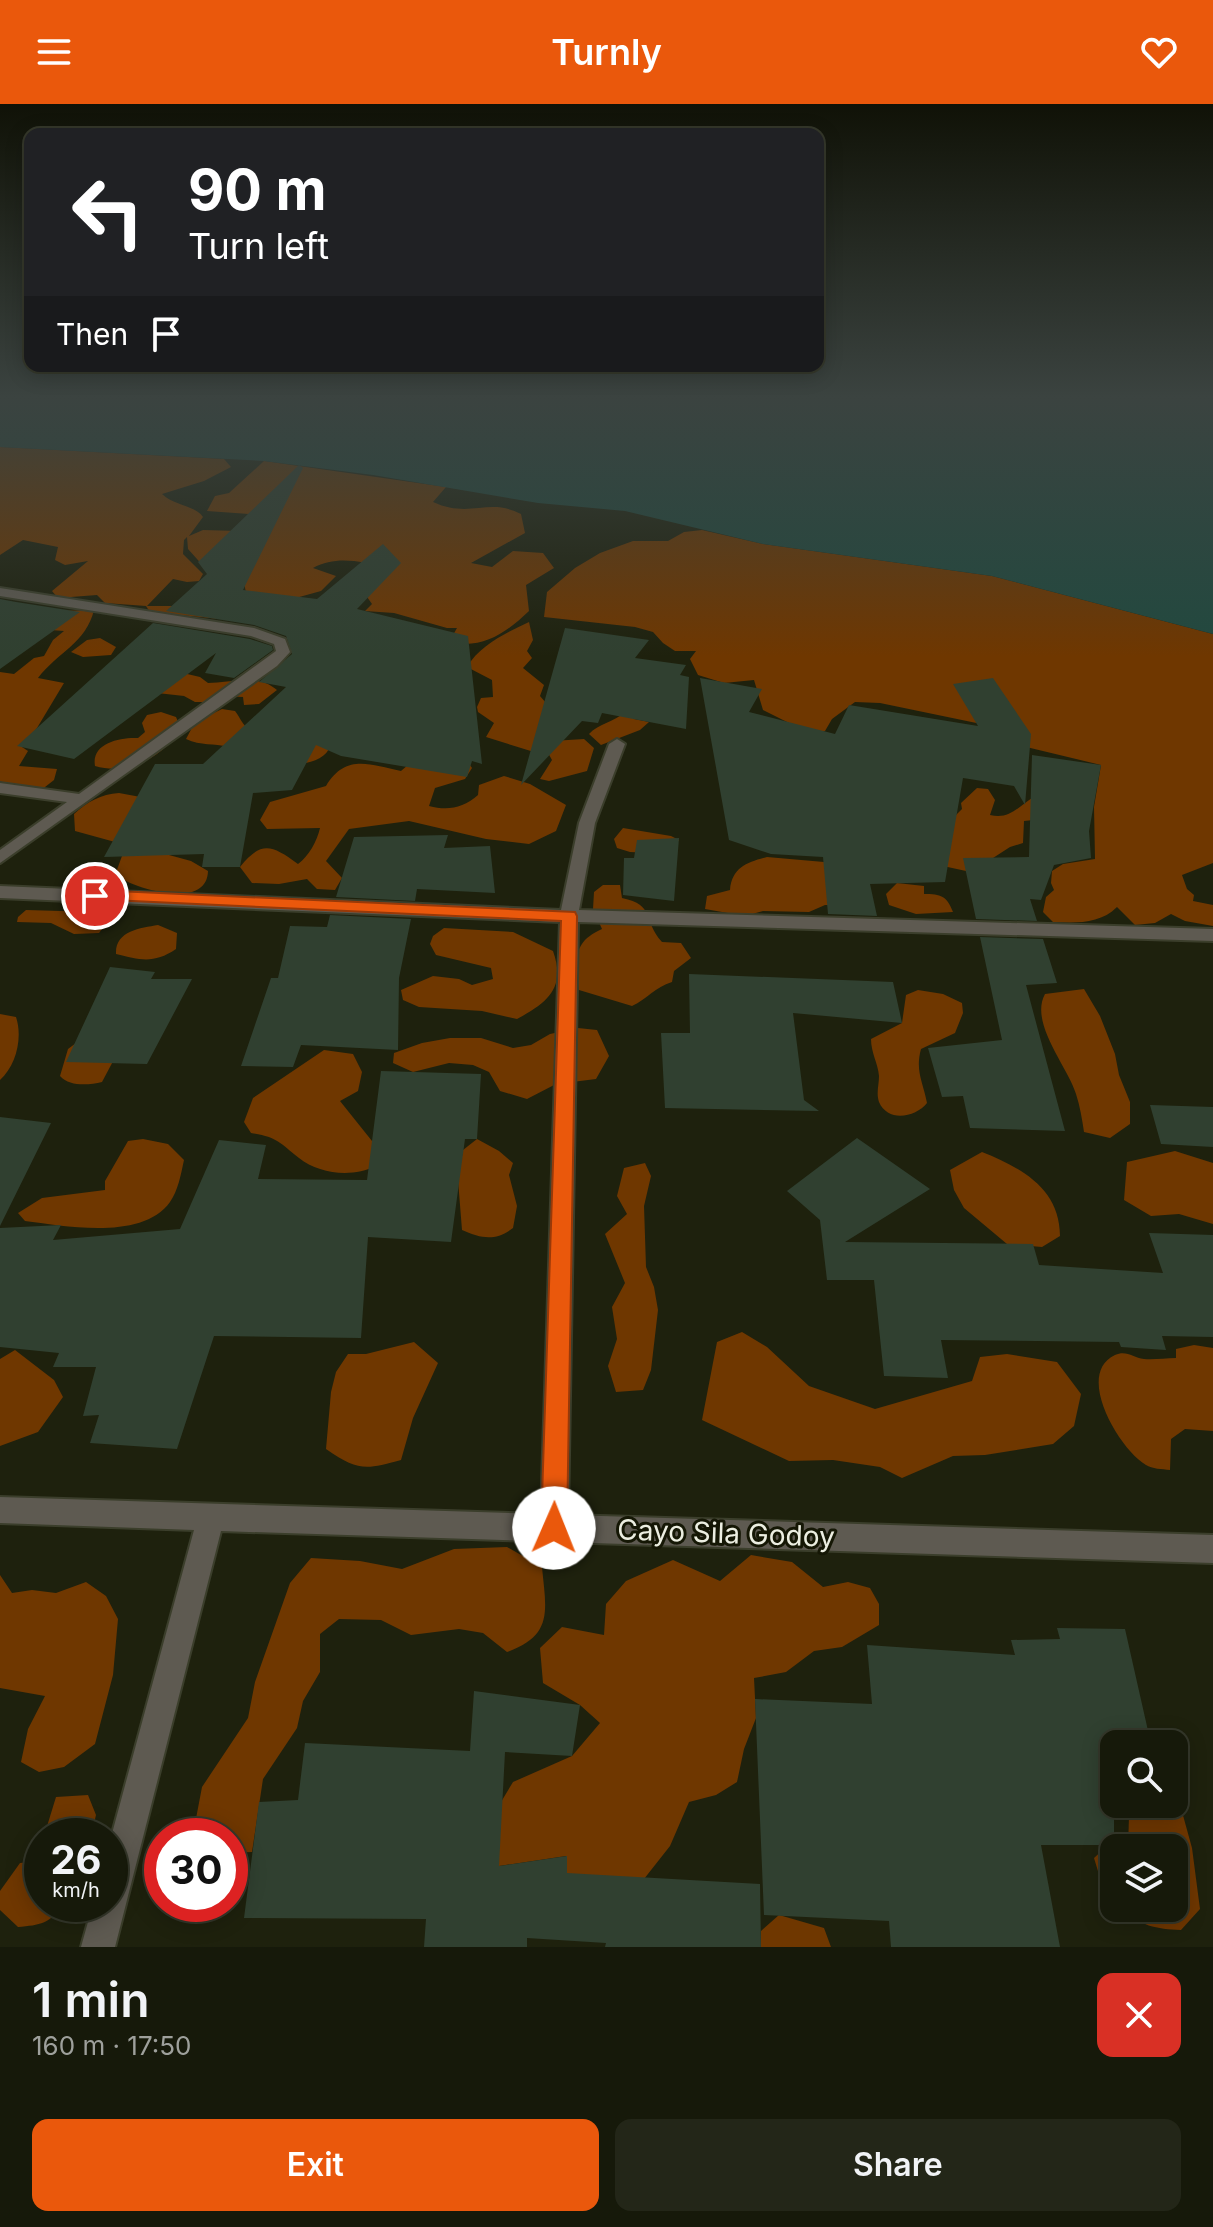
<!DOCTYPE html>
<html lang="en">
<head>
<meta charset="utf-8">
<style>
  :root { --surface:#16190a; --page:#232618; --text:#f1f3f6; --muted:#9ea09c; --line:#35382b; --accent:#ea580c }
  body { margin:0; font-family:Inter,sans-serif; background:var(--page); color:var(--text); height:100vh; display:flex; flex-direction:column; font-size:30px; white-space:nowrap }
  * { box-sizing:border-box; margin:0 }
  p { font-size:26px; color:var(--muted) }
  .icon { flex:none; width:44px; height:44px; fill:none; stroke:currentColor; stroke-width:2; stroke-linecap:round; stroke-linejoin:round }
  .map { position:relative; height:1843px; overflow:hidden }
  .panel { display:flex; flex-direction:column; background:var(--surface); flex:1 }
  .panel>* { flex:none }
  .hud { position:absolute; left:24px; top:24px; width:800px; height:244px; border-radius:16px; box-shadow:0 4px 20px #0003,0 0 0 2px var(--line); background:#202124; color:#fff; overflow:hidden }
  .controls { position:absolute; left:1100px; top:1626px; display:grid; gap:16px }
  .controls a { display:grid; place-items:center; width:88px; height:88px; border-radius:16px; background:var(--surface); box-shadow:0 4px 20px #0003,0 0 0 2px var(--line); font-size:40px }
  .speed { position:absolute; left:24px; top:1714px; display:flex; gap:16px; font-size:40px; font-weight:700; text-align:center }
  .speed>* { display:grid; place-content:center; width:104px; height:104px; border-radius:50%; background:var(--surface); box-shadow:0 4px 20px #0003,0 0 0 2px var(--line); line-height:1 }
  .speed small { font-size:20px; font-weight:400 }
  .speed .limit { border:12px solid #d22; background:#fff; color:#111 }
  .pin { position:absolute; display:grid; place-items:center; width:68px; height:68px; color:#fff; margin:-34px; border:4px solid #fff; border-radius:50%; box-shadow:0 2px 8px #0007 }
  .me { position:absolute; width:88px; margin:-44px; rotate:1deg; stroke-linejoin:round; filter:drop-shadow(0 0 6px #0008) }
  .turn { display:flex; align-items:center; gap:28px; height:168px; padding:0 32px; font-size:36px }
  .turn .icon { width:104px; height:104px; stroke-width:2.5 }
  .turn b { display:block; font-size:56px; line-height:68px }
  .then { display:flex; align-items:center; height:76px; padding:0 32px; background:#0003; gap:16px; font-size:30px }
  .round { display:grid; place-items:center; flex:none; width:84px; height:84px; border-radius:16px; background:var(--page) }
  .summary { display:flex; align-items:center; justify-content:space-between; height:136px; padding:0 32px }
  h1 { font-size:48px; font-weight:600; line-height:60px }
  .action { display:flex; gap:16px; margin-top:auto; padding:16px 32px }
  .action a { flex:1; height:92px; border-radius:16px; background:var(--accent); color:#fff; font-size:32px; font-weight:600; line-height:92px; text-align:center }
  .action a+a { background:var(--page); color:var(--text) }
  header { display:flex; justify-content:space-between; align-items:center; height:104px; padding:0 32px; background:var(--accent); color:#fff; font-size:36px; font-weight:600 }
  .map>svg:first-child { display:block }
</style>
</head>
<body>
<header><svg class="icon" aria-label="menu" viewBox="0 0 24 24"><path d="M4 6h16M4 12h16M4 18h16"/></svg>Turnly<svg class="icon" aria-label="heart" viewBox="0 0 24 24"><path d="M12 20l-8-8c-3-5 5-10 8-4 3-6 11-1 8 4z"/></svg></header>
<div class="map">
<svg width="1213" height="1843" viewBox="0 0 1213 1843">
  <rect width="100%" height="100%" fill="#1e210d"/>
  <path fill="#6f3700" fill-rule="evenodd" d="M0,343L224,355L231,363L204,377L162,390C174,402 195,401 203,413L189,432L203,426L271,428L262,411L207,407L215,392L229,389L264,357L446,383L433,398C470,415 489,393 521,410L525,429L471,459L492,463L513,447L543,449L554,464L526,481L529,507C506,529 482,546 449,538L457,524H447L394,509L365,507L372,500L365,490L385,462C361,458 336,451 313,464L336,472L321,487L220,515L150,508L146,502L105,499L97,491L58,494L52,487L88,457L65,461L55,456L58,443L23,436L0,451ZM187,433L188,445L206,465L244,479L247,493L183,502H147L173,475L187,478L199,477L203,470L183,450L184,436Z
    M702,426L763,440L992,472L1213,530V759L1182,771L1187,785L1194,791L1193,797L1213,801V822L1185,817L1171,810L1155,819L1135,821L1117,803C1100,820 1077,819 1053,818L1043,808L1046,793L1054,786L1051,779L1052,767L1063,760L1095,755L1094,703L1101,661L1018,641L986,621L880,599L855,598L832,615L825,627L811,630L763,606L754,576L724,579L698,571L690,555L696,547H675L663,539L653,528L635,523L544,513L547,488L575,464L600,449L633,437H668L684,428Z
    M94,506C86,539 58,548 38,574L64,579L37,624L22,643L28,647L19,662L57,665L54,676L31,694L0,677V568L14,570L34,554L44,552L53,536L64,527L50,526L60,507Z
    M529,518L533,536L527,547L532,554L523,564L544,581L540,592L546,599L552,637L584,635L594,644L587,667L549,677L540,675L552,656L548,649L534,648L486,633L494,619L478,608L477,603L481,594L493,593L492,576L467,563C480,541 506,529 529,518Z
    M100,534L116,543L111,551L83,553L71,548L87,536Z
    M183,569L200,573L208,579C230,579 258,569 277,586L259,600L244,601L243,593L219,592L205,598H195L184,592L148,588Z
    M222,605L235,607C239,612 242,619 246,623C256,636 313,640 330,642C326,658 298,662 282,661C264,660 245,648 228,643C214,639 201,642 186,635L195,618Z
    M161,608L176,613L181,625C162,653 129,672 95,662C91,639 120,633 138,634L145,628L142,619L147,611Z
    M625,608L634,615L649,618L640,626L601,641L589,630C598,620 614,618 625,608Z
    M424,647L462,649L472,664L465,675L435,684L429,702C448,707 463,704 478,691L479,681L504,672L530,680L566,701L556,727L529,740L486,735L409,717L349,725L326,757L342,774L335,786L317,785L307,775L279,780L252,779L240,763C261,737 271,740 298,760C309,752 317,737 320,724L267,725L260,716L270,698L326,682C346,649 370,661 401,667Z
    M977,684L988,685L995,696L990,711C1009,716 1018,703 1032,694L1043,715L1024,717L1023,739L1010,743L993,754L992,763L966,767L943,762L954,713L962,705L961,699Z
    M119,689L146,694L169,751L191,757L208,767C207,807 135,785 115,771L122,752L115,738L75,727L74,710C87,698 101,690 119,689Z
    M623,724L671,732L679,736L669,750L630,748L617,744L614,735Z
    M767,753L824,758L840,801H825L809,808L763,807L745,812L705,805L707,792L730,786C732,763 748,758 767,753Z
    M897,779L924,782V790C941,790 947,792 953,808L916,810L889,801L886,790Z
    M603,781H620L622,794C656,801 642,816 662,838L681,839L691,854L674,867L672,878C655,883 647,895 632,902L579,886C575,857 572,838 602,825L593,805L594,788Z
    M26,806L96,808L109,816L99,829L74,830L51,819L17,818L18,813Z
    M158,821L177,829L176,845C154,860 140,856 116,850C115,827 140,824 158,821Z
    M444,824L513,828L553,847C566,884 548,898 517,915L482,907L419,903L403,896L401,886L433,872L459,875L472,881L493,875L491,864L436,851L430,840L433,832Z
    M1084,885L1100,912L1115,950L1119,971L1130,998V1020L1110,1034L1084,1028C1082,1015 1080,1002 1076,990C1068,963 1029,919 1045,890Z
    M918,886L943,890L962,899L963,909L955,929L921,945C915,967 923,978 927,999C916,1013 888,1019 879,998C876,989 879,981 879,972C878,959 871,949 871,935L902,919L906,891Z
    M0,910L16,913C23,934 16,962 0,976Z
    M578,924L597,926L609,952L596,975L556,980L527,995L500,987L489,968L473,961L449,959L413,968L393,959L394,949L422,939L450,934H481L513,944L531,941L550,930Z
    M76,939L119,946L102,978C89,981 70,983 60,972L68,945Z
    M324,946L353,950L362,968L358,987L340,997L372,1037L400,1042C393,1048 385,1058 376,1062C352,1074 319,1070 299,1054C279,1038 277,1033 251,1029L244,1018L253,994Z
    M143,1035L168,1040L184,1056C181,1070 178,1087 170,1098C142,1137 65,1122 25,1117L18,1109L42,1094L105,1086V1077L128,1037Z
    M477,1035L499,1047L513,1059L509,1071L517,1102L513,1124C496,1137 482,1135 462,1126L458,1076L463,1046Z
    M1175,1047L1213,1059V1120L1179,1110L1151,1112L1124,1096L1127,1058Z
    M982,1048C1022,1064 1060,1085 1060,1132L1042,1143L1007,1140L964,1104L954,1086L950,1066Z
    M645,1059L651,1072L644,1102L646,1163L654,1183L658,1206L651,1266L643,1286L616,1288L608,1262L617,1235L612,1203L625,1179L605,1130L627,1110L617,1092L624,1064Z
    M742,1228L767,1243L809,1282L875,1305L972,1277L980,1253L1007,1250L1057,1258L1081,1290L1074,1322L1053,1340L985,1351L953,1352L902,1374L880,1363L833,1356L789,1357L702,1316L717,1238Z
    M414,1238L438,1259L413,1314L401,1356C365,1366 358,1367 326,1345L331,1288L336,1268L348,1250H366Z
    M1194,1241L1213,1244V1327L1185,1325L1171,1335L1170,1366C1162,1365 1152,1365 1146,1361C1120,1346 1074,1270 1115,1251C1127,1246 1133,1254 1144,1255C1154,1256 1165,1254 1176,1254V1245Z
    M15,1246L54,1276L63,1293L38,1328L0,1342V1255Z
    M507,1443L542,1463C546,1506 554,1531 507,1548L483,1529L459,1525L411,1531L381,1516L339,1515L320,1530V1568L303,1597L297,1624L263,1675L252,1748L230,1749V1732H203L194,1725L202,1683L248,1614L255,1578L290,1479L311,1454L360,1457L402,1465L454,1445Z
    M751,1451L792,1458L823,1483L848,1478L870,1484L879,1500V1521L842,1543L814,1547L786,1568L754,1574L756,1614L744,1645L737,1678L716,1691L689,1698L670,1742L644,1775L567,1782L566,1752L499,1762L486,1723L513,1678L572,1652L600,1619L580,1601L543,1579L540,1544L562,1523L604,1531L606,1500L626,1477L673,1456L720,1477Z
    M0,1471L12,1489L32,1486L56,1489L86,1478L106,1492L118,1515L113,1571L95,1640L64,1663L39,1668L21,1658L28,1625L45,1592L0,1584Z
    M88,1691L96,1711L91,1732H44L56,1693Z
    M1141,1700L1181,1704L1192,1744L1200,1805L1181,1826C1156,1825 1140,1822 1121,1804H1174V1744H1128L1129,1712Z
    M42,1736V1800H62C51,1820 40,1821 18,1823L0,1806V1787L20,1759L31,1758Z
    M1108,1741L1124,1744H1114V1797L1104,1787L1094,1754Z
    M779,1811L824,1824L831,1843H761V1827Z"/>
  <path fill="#21493f" d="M0,295H1213V530L992,472L763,440L625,407L538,399L373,371L264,357L0,343Z"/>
  <path fill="#304030" d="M299,361L303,364L243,486L317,495L383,440L401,459L357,505L468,532L482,660L472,657L467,673L341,652L316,641L292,686L253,689L240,763H202L204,750L104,753L155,660H203L286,583L259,578L292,550L286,532L254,521L166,507L207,470L198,458Z
    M0,495L16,498L80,508L0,565Z
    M153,519L250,535L272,542L273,546L234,574L205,569L216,549L74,655L17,642Z
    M565,524L649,536L635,554L686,561L680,571L689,573L686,625L602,609L598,619L582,617L521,681Z
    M700,574L762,585L749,608L835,630L849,601L978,622L953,580L993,574L1031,630L1025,701L1014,682L963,674L945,778L870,780L877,812L828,810L823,753L771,750L729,736Z
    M1032,651L1101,661L1089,727L1091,754L1054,761L1041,796L1030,795L1037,817L976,815L963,754L1029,753Z
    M448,731L444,744L490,742L495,789L417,785L415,797L336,793L354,733Z
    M679,734L674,797L623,791L624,754H634L637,736Z
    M330,811L411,815L399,874L398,946L301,941L293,963L241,962L271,874H278L290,822L327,823Z
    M980,833L1043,835L1057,879L1026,881L1065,1027L970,1024L963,992L942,993L928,944L1002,936Z
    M110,863L155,868L151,875H192L147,960L66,958Z
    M689,870L893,878L902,919L793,909L804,996L819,1007L665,1004L661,929H690Z
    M381,967L481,970L477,1035H465L451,1138L368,1133L361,1234L214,1232L177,1345L90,1339L99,1311L83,1312L96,1263H53L59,1249L0,1243V1124L61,1121L53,1136L180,1125L219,1036L266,1041L258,1075L367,1076Z
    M1150,1001L1213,1003V1043L1161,1040Z
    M0,1013L51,1019L0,1122Z
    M857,1034L930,1085L845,1138L1033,1140L1039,1161L1163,1169L1149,1129L1213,1131V1233L1162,1232L1166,1246L1121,1243L1119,1238L941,1236L948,1274L884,1272L874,1176H827L820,1116L787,1087Z
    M1057,1524L1125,1525L1151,1640H1114V1741H1041L1060,1843H891L889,1817L764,1811L755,1595L872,1600L867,1541L1015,1551L1011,1536L1060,1535Z
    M474,1587L580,1601L572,1652L505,1648L499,1762L567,1752V1769L760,1780L761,1843H605L606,1839L527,1834V1843H424L426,1815L244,1814L259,1698L298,1696L305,1639L470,1647Z"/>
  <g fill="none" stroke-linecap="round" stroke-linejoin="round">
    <defs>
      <path id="minor" d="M0,484L254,524L285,535L290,548L277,562L0,759V746L67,698L0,689V679L79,690L276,547L274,540L251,532L0,492Z
        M617,635L625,640L595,719L579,806L1213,825V837L578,818L568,1411L1213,1431V1459L221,1427L115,1843H81L93,1800H110V1737L194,1426L0,1419V1393L541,1410L560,818L0,794V782L561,806L579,719L609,640Z"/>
    </defs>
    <use href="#minor" stroke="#3b3e2b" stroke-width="4"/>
    <use href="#minor" fill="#5e5a51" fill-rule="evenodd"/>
  </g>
  <linearGradient id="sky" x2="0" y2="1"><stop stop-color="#101207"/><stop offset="0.53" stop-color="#3b4340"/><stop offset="1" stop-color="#3b4340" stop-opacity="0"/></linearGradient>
  <rect width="1213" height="553" fill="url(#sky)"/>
  <path fill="#ea580c" stroke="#983908" stroke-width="2" d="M95,786L575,808L577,812L567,1424L563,1433L554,1436L545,1433L541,1424L561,817L89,795V788Z"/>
  <g text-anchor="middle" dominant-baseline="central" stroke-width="6" stroke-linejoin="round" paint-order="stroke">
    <g font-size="28" fill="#eceee1" stroke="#151705">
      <text transform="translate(726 1429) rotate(2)">Cayo Sila Godoy</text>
    </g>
  </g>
</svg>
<div class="controls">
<a><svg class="icon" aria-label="search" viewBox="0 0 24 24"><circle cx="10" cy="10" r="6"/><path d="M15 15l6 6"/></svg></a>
<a><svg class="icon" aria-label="layers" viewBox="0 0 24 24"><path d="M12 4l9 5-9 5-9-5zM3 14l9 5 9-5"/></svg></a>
</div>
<div class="speed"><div>26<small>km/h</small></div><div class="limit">30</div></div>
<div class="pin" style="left:95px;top:792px;background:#d93025"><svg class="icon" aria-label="arrive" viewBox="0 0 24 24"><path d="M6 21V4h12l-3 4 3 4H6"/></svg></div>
<svg class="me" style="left:554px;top:1424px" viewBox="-20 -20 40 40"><circle r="19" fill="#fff"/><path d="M0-13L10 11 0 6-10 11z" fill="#ea580c"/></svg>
<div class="hud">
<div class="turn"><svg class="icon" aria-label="left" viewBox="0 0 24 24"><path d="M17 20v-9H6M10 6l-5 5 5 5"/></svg><div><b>90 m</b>Turn left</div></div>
<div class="then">Then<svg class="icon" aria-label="arrive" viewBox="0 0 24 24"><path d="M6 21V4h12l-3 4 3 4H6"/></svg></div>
</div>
</div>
<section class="panel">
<div class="summary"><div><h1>1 min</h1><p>160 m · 17:50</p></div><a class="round" style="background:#d93025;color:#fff"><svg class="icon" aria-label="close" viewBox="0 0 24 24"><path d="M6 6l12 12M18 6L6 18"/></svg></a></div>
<div class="action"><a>Exit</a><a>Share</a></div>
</section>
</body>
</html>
